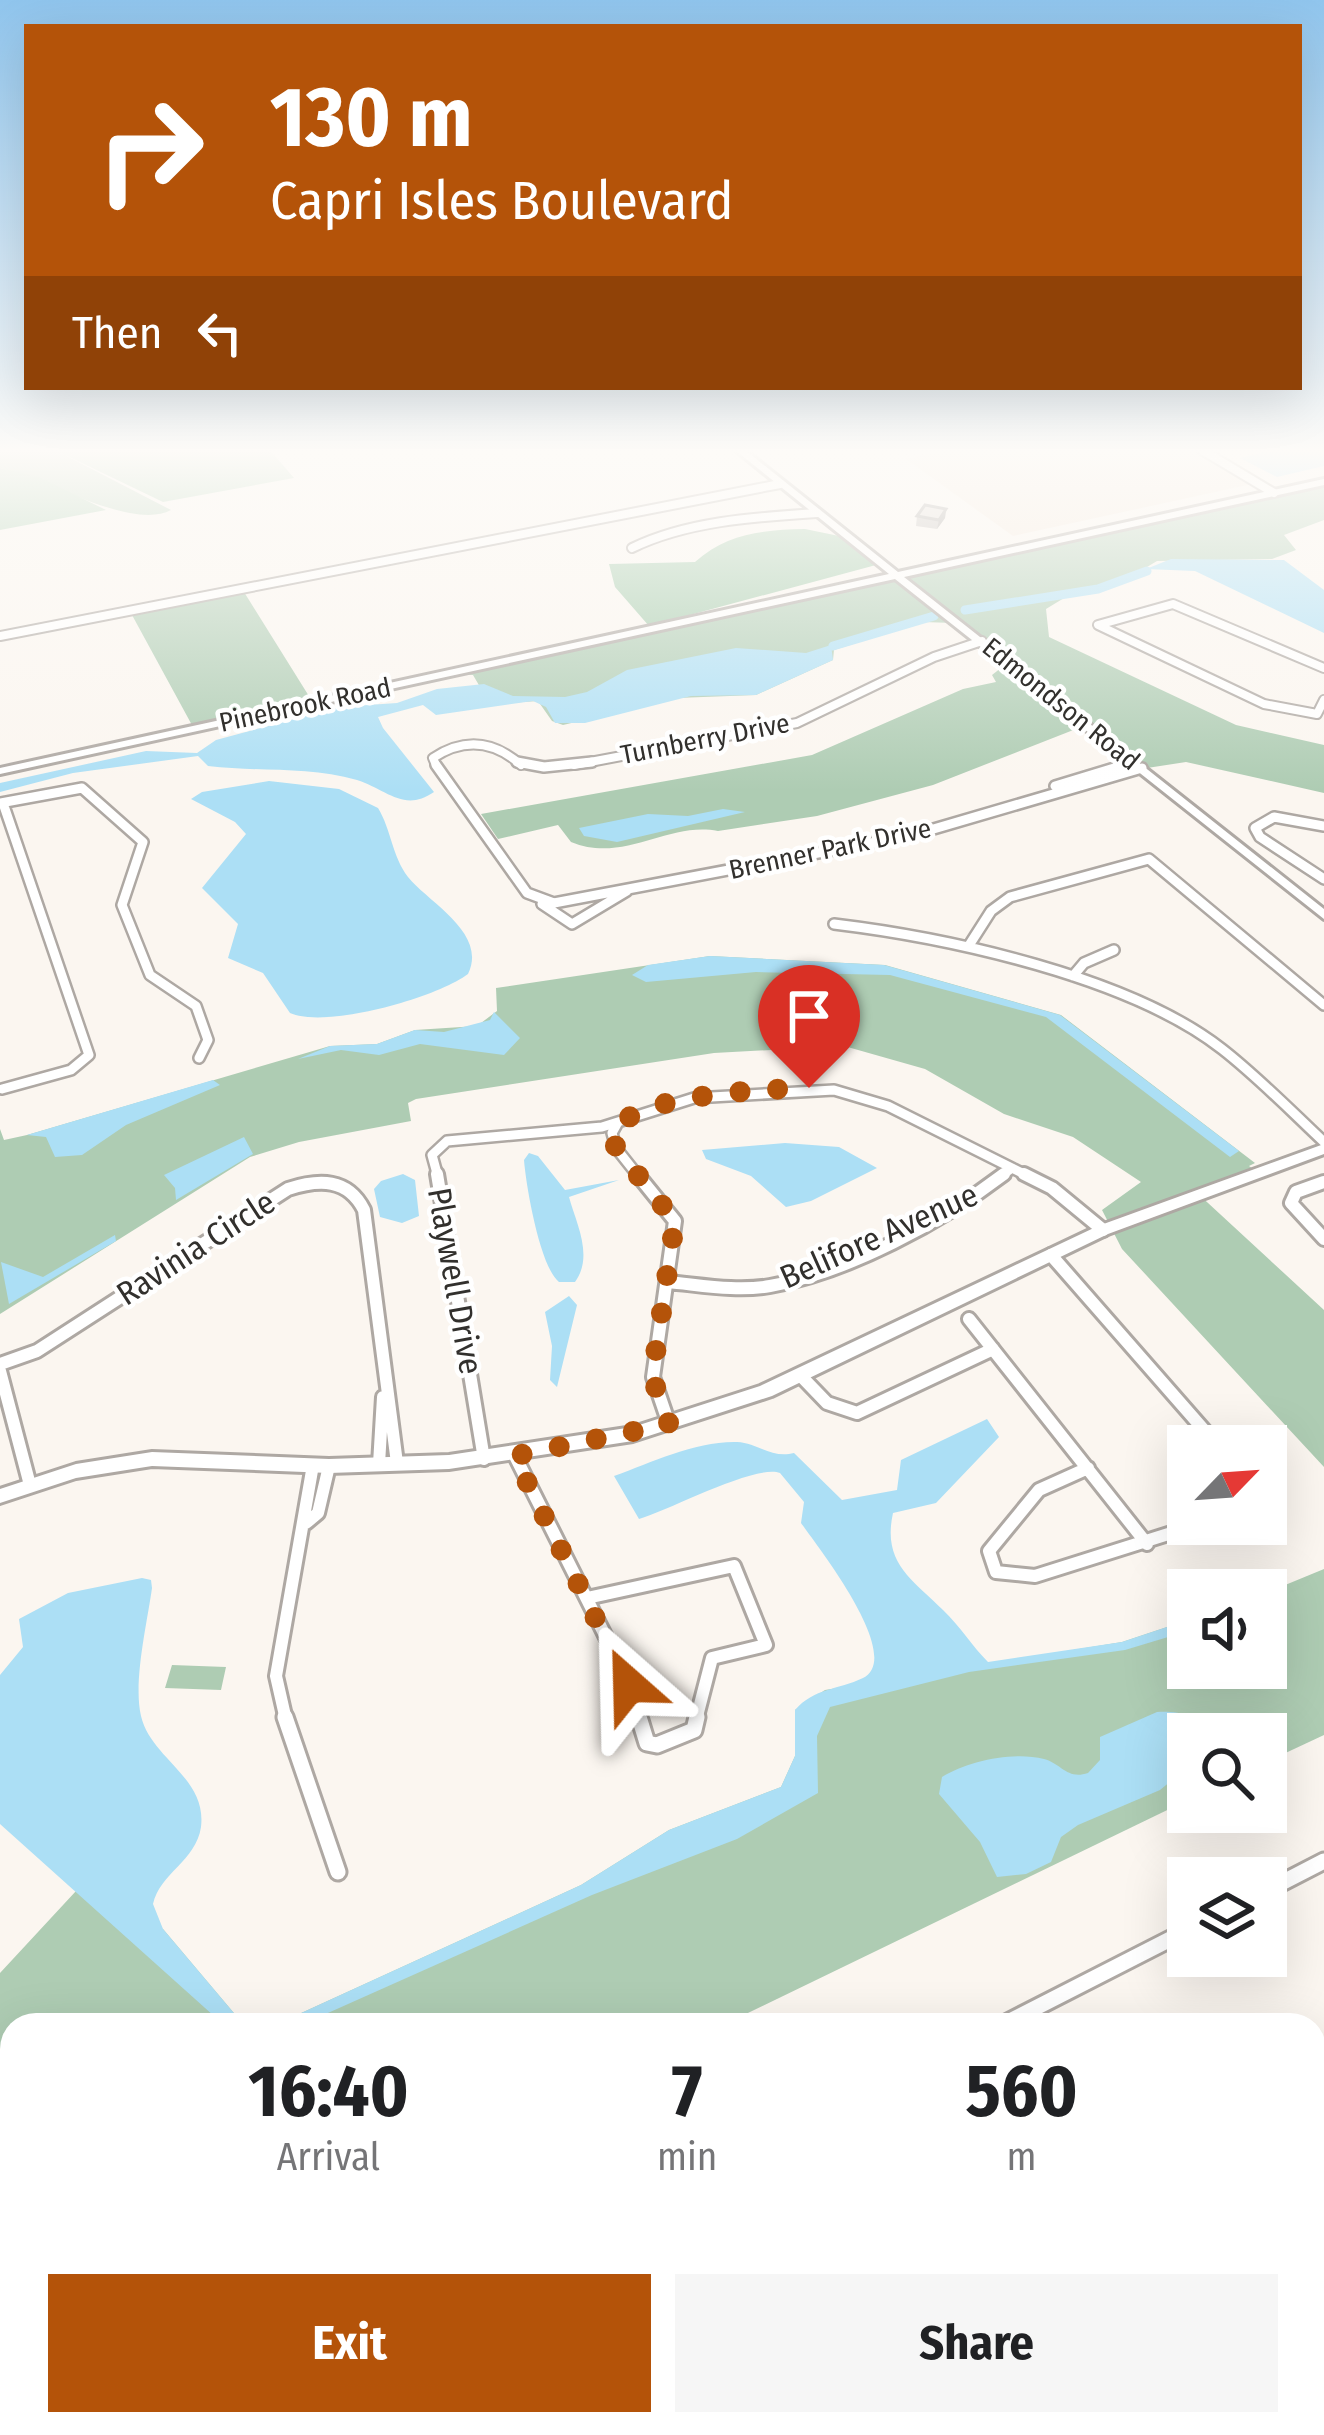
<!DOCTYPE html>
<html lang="en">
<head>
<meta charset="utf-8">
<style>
  :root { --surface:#fff; --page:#f6f6f6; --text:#202124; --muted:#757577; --accent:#b45309 }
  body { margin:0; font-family:"Fira Sans Condensed",sans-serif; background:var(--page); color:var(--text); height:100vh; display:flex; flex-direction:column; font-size:45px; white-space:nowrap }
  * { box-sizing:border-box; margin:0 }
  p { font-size:39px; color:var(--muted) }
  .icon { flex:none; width:66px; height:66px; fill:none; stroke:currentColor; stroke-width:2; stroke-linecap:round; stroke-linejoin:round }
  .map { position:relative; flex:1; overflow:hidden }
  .drawer { position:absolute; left:0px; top:2013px; width:1326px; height:423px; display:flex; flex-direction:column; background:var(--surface); border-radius:36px 36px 0 0; box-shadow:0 12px 48px #0002 }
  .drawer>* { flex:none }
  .hud { position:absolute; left:24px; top:24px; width:1278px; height:366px; border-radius:0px; box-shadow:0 12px 48px #0002; background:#b45309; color:#fff; overflow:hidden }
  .needle { width:78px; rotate:65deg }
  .buttons { position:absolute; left:1167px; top:1425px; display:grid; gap:24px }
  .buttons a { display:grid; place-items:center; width:120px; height:120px; border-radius:0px; background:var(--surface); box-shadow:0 12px 48px #0002; font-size:60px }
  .pin { position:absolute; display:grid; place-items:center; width:102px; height:102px; color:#fff; margin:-123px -51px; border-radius:50% 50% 50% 0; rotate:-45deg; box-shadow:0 0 12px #0007 }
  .pin .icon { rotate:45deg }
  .me { position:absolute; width:132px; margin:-66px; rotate:335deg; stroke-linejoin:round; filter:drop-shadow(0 0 9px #0008) }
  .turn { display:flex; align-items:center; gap:42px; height:252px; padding:0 48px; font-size:54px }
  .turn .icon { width:156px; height:156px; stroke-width:2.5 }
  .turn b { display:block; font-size:84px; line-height:102px }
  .then { display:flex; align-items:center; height:114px; padding:0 48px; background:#0003; gap:24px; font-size:45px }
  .eta { display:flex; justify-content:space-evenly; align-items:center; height:204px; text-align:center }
  .eta b { font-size:72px; font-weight:700; line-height:84px }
  .cta { display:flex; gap:24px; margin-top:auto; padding:24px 48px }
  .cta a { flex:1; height:138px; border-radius:0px; background:var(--accent); color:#fff; font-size:48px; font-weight:700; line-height:138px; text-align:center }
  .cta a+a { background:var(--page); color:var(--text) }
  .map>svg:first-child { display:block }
</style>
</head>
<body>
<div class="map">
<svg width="1324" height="2435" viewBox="0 0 1324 2435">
  <rect width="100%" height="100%" fill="#fbf6f0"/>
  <path fill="#f5e9dd" d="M948,450H1195L1252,484L1013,536L906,459Z"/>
  <path fill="#aeccb3" d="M0,450H55L171,510C132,531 44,478 0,468Z
    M1324,487V520L1284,535L1296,550L1272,559L1157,561L1122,582L1069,595L1046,609L1049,637L1236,725L1324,745V793L1186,762L1147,768L907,578Z
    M899,580L954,623L923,622L834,650L833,660L756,695L677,698L563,725L552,721L538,701L490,704L473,675L459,674Z
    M244,592L312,701L193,727L132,615Z
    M1006,664L1118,754L1081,727L933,785L817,816L718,831C668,821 624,864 571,842L558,825L498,839L481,814L812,755L963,689L996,682L992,675Z
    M710,956L885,965L1061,1015L1255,1163L1249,1166L1253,1169L1195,1191L1324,1310V1467L1122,1249L1102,1210L1141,1182L1073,1137L1004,1114L925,1069L844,1046L714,1053L416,1099L408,1103L411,1121L299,1142L250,1157L0,1314V1129L4,1140L27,1135L330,1046L377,1044L415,1030L477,1026L497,1011L496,988Z
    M1324,1569V1735L1266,1762V1734H1188V1800L723,2025H275L581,1885L669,1830L781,1787L795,1756V1710L825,1690L1122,1642L1188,1620V1668H1266V1593Z
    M172,1665L226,1667L221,1690L165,1688Z
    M76,1891L163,1929L244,2025H12V2370L0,2376V1973Z"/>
  <path fill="#a3caab" d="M55,450H270L294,478L163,502Z
    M0,468L39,477L106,510L0,530Z
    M805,529L839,536L876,565L649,626L615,587L609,564L695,562C727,533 763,530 805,529Z"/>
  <path fill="#acdff5" d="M1272,450H1324V466L1277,477L1240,458Z
    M1171,559L1284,560L1324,590V633L1195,571L1146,569Z
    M831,645L833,660L756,695L691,696L585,723H555L546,707L533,701L436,715L423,705L378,717L383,728L434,792C404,813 386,789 357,780C307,766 258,772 208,766L198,756L73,773L0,792V783L146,751L197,753L216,740L339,707L397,703L437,689L484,684L513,696L565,697L587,692L627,670L736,648L806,653Z
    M269,781L339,789L378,808C391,829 392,856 408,877C429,903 488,933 468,974C436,998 326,1029 290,1013L263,973L228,958L238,924L202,888L246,834L235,822L191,799L202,792Z
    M723,809L745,812L617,842L584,836L579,828L648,814L688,816Z
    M710,956L884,965L1060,1015L1239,1151L1230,1157L1046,1017L890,975L756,972L646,982L632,975L648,965Z
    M494,1012L520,1038L504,1055L420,1044L379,1055L341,1050L298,1059L330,1046L377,1044L415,1030L444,1032L490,1020Z
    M213,1080L220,1085L126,1125L82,1155L55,1157L46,1137L27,1135Z
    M244,1137L253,1154L176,1200L175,1188L164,1175Z
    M785,1143L839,1147L877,1168L811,1201L786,1207L751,1176L706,1159L702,1150Z
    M529,1153L538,1156L565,1190L619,1180L569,1197C576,1223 594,1256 575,1282H559C540,1267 526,1186 524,1160Z
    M403,1174L415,1180L419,1216L402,1223L380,1217L374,1189L381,1181Z
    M115,1235L116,1241L9,1304L1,1262L43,1277Z
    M569,1296L577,1305L557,1387L550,1380L552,1346L545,1312Z
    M987,1419L999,1437L936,1503L893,1513C882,1563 912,1579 943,1610C960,1626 972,1646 988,1662L1122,1642L1188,1620V1631L1125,1650L969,1672L830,1707L817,1736L818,1793L737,1839L592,1895L301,2025H275L581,1885L669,1830L781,1787L795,1756V1710C814,1688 838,1690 863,1678C905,1657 818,1547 801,1523L804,1502L780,1473C755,1464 670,1510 639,1519L614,1476C653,1462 695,1441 737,1442C758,1443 772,1459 794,1453L842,1500L897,1490L901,1460Z
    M142,1578L151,1580L152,1588C147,1624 133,1682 141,1716C151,1759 207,1777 201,1827C196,1861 160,1873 153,1904L163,1929L244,2025H224L0,1824V1675L23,1647L19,1619L68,1593Z
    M1157,1712C1178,1711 1198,1714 1208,1734H1188V1767L1160,1790L1078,1825L1061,1837L1051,1862L1026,1874L997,1877L980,1842L939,1794L942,1777C968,1761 1013,1751 1044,1759C1062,1764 1067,1780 1088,1773L1100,1760V1737Z"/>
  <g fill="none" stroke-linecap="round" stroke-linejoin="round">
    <path stroke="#acdff5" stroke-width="9" d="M965,610L1098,589L1147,571
      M833,646L934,616"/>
    <defs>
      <path id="street-far3" d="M1202,450L1274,493
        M632,548C687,521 756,517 817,513
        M0,636L780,484
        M1324,668L1173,604L1098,625L1264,704L1317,714L1324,700
        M436,765L433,758C465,737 494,741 521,765
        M574,765L797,723L934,657L982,641
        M1125,765L1134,762"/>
      <path id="street-far2" d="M517,762L544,767L592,762
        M436,765L527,893L554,903L913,835L1142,768
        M1055,786L1134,762
        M0,803L82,788L143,842L122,905L150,975L196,1006L208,1040L199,1058
        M1324,826L1274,817L1255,828L1260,837L1324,879
        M542,904L572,924L627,891
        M834,924C950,938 1130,977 1222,1049C1258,1077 1291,1111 1324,1142
        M968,947L991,911L1010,897L1149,859L1324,1005
        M1073,976L1084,963L1114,950
        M2,1089L71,1070L89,1055L3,803
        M617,1124L612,1133L616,1148L639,1177
        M438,1177L432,1155L447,1141L602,1127L694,1098L834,1090L888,1106L1030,1177
        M1000,1177L1012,1168"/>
      <path id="street-far1" d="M437,1174L484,1459
        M637,1174L675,1221L653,1377L669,1424
        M1024,1174L1052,1188L1103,1230
        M1324,1182L1296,1192L1291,1203L1324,1239
        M1051,1255L1218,1446
        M668,1282C701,1285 737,1292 770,1286C849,1272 941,1222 1004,1174
        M969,1319L1147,1544
        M0,1364L37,1351L288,1189C319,1179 348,1178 364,1210L397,1463
        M0,1371L30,1485
        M801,1376L827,1403L857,1413L993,1349
        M515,1456L626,1677L640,1720
        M379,1464L383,1397
        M1088,1468L1039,1490L989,1551L996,1572L1035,1576L1200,1524
        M306,1523L318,1513L329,1466
        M587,1598L734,1566L766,1645L712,1658L696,1720
        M286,1720L276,1676L313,1465"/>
      <path id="street" d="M285,1717L338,1872
        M639,1717L647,1743L657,1745L694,1730L697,1717
        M1266,1891L1324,1861
        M1002,2025L1188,1930
        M295,2424L298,2435
        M193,2435L215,2424"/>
      <path id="secondary" d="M735,450H745L898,572L1324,479V485L904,577L1324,909V919L895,579L0,774V768L889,574Z
        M1324,1144V1154L1108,1234L772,1396L633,1441L449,1469L329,1473L152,1466L76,1478L0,1503V1489L76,1464L152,1452L329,1459L449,1455L633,1427L760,1386L1098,1226Z"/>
    </defs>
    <use href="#street-far3" stroke="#aea8a3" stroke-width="12"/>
    <use href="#street-far2" stroke="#aea8a3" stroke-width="14"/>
    <use href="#street-far1" stroke="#aea8a3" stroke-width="18"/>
    <use href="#street" stroke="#aea8a3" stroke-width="21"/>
    <use href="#secondary" stroke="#aea8a3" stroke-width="6"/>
    <use href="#street-far3" stroke="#fff" stroke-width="8"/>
    <use href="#street-far2" stroke="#fff" stroke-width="9"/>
    <use href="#street-far1" stroke="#fff" stroke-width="12"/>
    <use href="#street" stroke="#fff" stroke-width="15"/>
    <use href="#secondary" fill="#fff" fill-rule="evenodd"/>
  </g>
  <path fill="#bcb7b3" d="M946,509L945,518L937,529L916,526L917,516Z"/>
  <path fill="#999592" d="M946,509L945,518L937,529L939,520Z"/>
  <path fill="#dbd5d0" stroke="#999592" stroke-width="3" d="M925,505L946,509L939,520L917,516Z"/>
  <linearGradient id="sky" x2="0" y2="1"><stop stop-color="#90c5ed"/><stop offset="0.57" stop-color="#fdfbf8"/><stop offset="1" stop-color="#fdfbf8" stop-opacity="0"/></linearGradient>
  <rect width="1324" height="791" fill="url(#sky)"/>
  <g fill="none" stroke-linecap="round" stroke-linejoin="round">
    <path stroke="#b45309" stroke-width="21" stroke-dasharray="0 37.8" d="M629,1685L514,1456L669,1424L652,1377L675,1221L616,1148L612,1133C633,1094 766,1089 809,1088"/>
  </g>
  <g text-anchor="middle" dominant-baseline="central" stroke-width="9" stroke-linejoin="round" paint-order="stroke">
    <g font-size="27" fill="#32302d" stroke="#fff">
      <text transform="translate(1061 704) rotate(39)">Edmondson Road</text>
      <text transform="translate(305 705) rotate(-12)">Pinebrook Road</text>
      <text transform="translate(705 739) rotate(-11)">Turnberry Drive</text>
      <text transform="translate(830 849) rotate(-12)">Brenner Park Drive</text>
    </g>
    <g font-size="33" fill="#32302d" stroke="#fff">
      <text transform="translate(879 1236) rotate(-24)">Belifore Avenue</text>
      <text transform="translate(196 1248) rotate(-33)">Ravinia Circle</text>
      <text transform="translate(455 1281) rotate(80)">Playwell Drive</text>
    </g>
  </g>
</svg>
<div class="buttons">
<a><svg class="needle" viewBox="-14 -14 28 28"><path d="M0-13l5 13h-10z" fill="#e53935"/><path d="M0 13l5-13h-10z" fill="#757577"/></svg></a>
<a><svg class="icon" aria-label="sound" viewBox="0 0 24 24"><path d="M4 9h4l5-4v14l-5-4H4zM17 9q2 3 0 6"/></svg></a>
<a><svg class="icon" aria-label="search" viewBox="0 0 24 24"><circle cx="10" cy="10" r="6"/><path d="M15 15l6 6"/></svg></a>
<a><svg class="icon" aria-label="layers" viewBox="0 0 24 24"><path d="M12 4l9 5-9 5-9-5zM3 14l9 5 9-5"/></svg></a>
</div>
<div class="pin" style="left:809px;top:1088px;background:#d93025"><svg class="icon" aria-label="arrive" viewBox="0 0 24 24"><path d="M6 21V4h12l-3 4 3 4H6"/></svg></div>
<svg class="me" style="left:629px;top:1685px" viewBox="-20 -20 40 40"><path d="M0-17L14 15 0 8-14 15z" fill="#b45309" stroke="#fff" stroke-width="4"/></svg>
<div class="hud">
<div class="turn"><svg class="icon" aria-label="right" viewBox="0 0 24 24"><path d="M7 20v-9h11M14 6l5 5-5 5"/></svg><div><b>130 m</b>Capri Isles Boulevard</div></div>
<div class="then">Then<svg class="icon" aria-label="left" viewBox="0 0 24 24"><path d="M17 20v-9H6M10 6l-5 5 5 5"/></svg></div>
</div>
<section class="drawer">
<div class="eta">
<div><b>16:40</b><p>Arrival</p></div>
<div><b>7</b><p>min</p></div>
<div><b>560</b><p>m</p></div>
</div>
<div class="cta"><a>Exit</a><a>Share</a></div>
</section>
</div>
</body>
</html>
